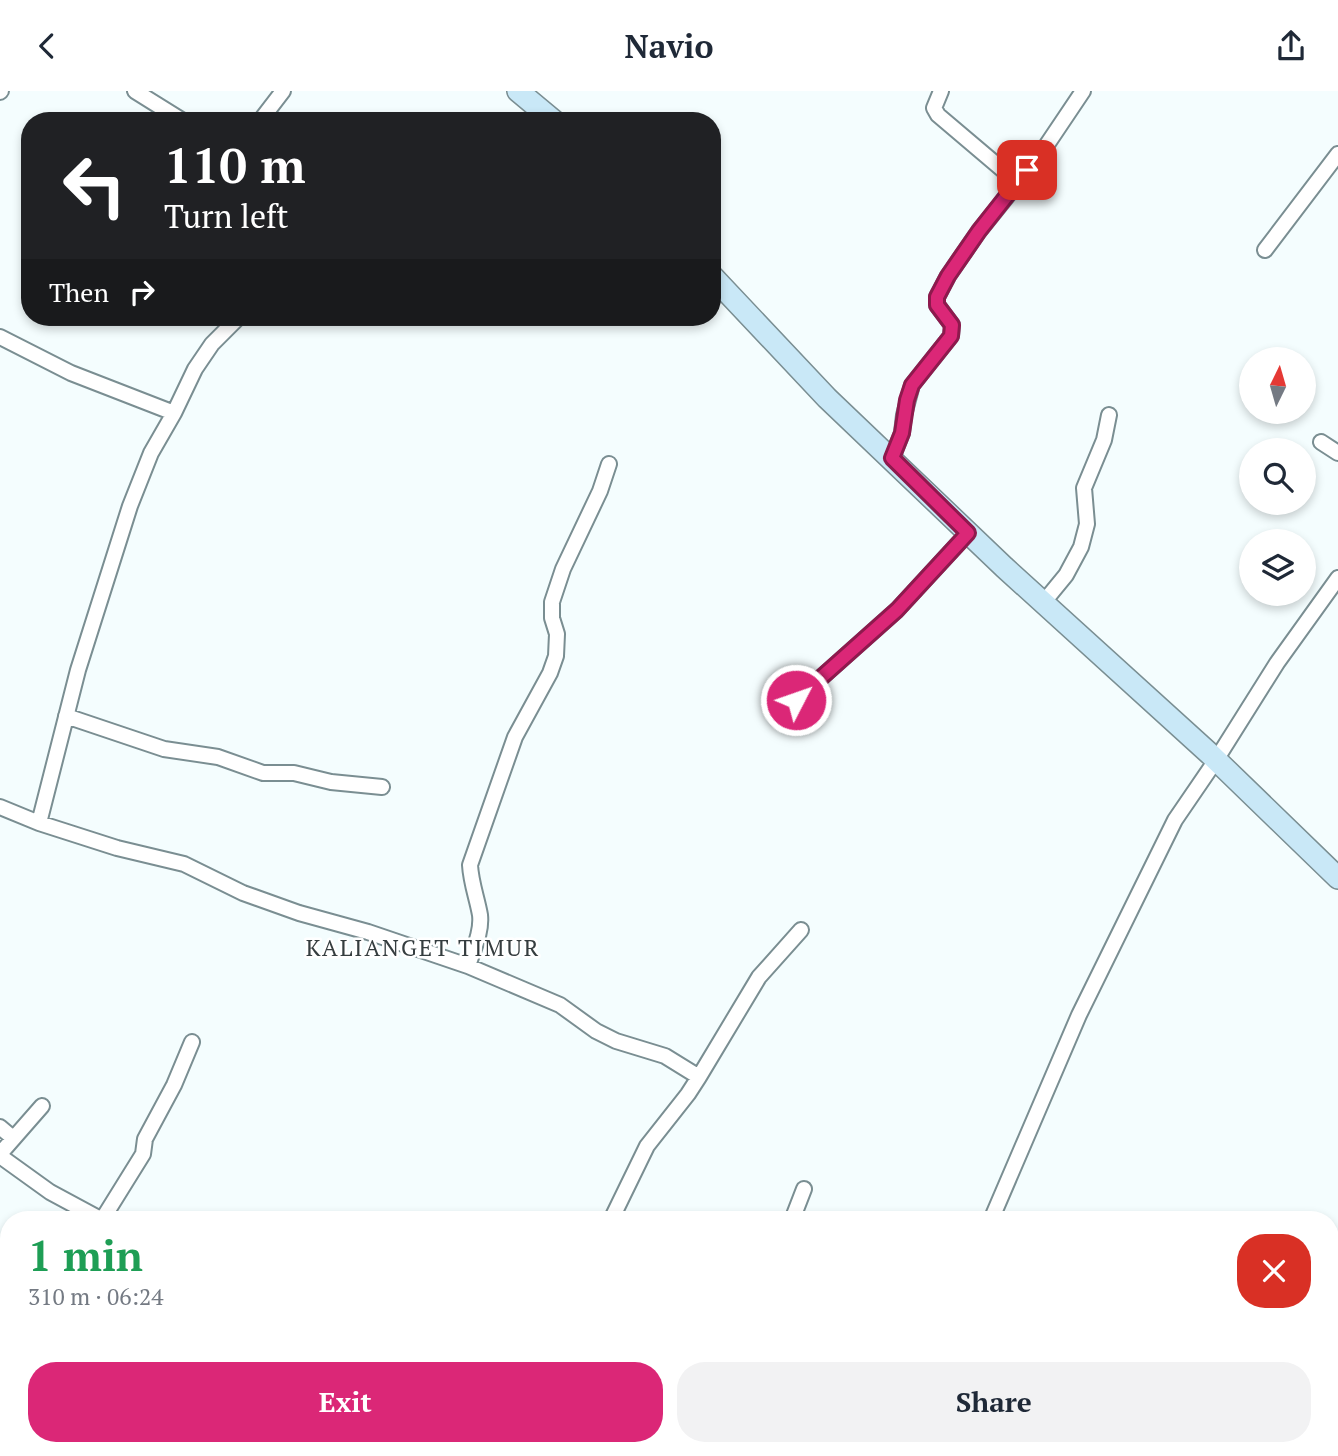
<!DOCTYPE html>
<html lang="en">
<head>
<meta charset="utf-8">
<style>
  :root { --surface:#fff; --page:#f2f2f3; --text:#1f2937; --muted:#747a83; --accent:#db2777 }
  body { margin:0; font-family:"PT Serif",serif; background:var(--page); color:var(--text); height:100vh; display:flex; flex-direction:column; font-size:26px; white-space:nowrap }
  * { box-sizing:border-box; margin:0 }
  p { font-size:23px; color:var(--muted) }
  .icon { flex:none; width:38px; height:38px; fill:none; stroke:currentColor; stroke-width:2; stroke-linecap:round; stroke-linejoin:round }
  .map { position:relative; flex:1; overflow:hidden }
  .side { position:absolute; left:0px; top:1120px; width:1339px; height:245px; display:flex; flex-direction:column; background:var(--surface); border-radius:28px 28px 0 0; box-shadow:0 4px 10px #0003 }
  .side>* { flex:none }
  .banner { position:absolute; left:21px; top:21px; width:700px; height:214px; border-radius:28px; box-shadow:0 4px 10px #0003; background:#202124; color:#fff; overflow:hidden }
  .needle { width:46px; rotate:5deg }
  .controls { position:absolute; left:1239px; top:256px; display:grid; gap:14px }
  .controls a { display:grid; place-items:center; width:77px; height:77px; border-radius:50%; background:var(--surface); box-shadow:0 4px 10px #0003; font-size:35px }
  .pin { position:absolute; display:grid; place-items:center; width:60px; height:60px; color:#fff; margin:-30px; border-radius:14px; box-shadow:0 4px 10px #0006 }
  .me { position:absolute; width:77px; margin:-38px; rotate:49deg; stroke-linejoin:round; filter:drop-shadow(0 0 5px #0008) }
  .turn { display:flex; align-items:center; gap:24px; height:147px; padding:0 28px; font-size:32px }
  .turn .icon { width:91px; height:91px; stroke-width:2.5 }
  .turn b { display:block; font-size:49px; line-height:60px }
  .then { display:flex; align-items:center; height:66px; padding:0 28px; background:#0003; gap:14px; font-size:26px }
  .round { display:grid; place-items:center; flex:none; width:74px; height:74px; border-radius:28px; background:var(--page) }
  .summary { display:flex; align-items:center; justify-content:space-between; height:119px; padding:0 28px }
  h1 { font-size:42px; font-weight:700; line-height:52px; color:#1e9e55 }
  .button { display:flex; gap:14px; margin-top:auto; padding:14px 28px }
  .button a { flex:1; height:80px; border-radius:28px; background:var(--accent); color:#fff; font-size:28px; font-weight:700; line-height:80px; text-align:center }
  .button a+a { background:var(--page); color:var(--text) }
  header { display:flex; justify-content:space-between; align-items:center; height:91px; padding:0 28px; background:var(--surface); font-size:32px; font-weight:700 }
  .map>svg:first-child { display:block }
</style>
</head>
<body>
<header><svg class="icon" aria-label="back" viewBox="0 0 24 24"><path d="M15 5l-7 7 7 7"/></svg>Navio<svg class="icon" aria-label="share" viewBox="0 0 24 24"><path d="M12 15V3M7 8l5-5 5 5M5 13v7h14v-7"/></svg></header>
<div class="map">
<svg width="1338" height="1365" viewBox="0 0 1338 1365">
  <rect width="100%" height="100%" fill="#f4fdfe"/>
  <g fill="none" stroke-linecap="round" stroke-linejoin="round">
    <defs>
      <path id="minor" d="M135,0L183,30
        M941,0L934,17L938,24L1017,91
        M0,1L1,0
        M260,30L283,0
        M1265,159L1338,63
        M0,246L71,282L174,322
        M1321,351L1338,362
        M892,367L902,342L904,324L912,294L951,245L952,234L937,214V206L948,185L979,140L1038,67L1083,0
        M1043,512L1066,484L1081,456L1087,433L1084,397L1104,349L1109,324
        M796,609L897,519L968,442
        M66,625L164,658L218,666L263,682H294L331,691L382,696
        M0,716L39,732L117,757L184,773L243,802L299,822L368,841L468,875L560,914L596,940L616,950L665,965L699,986L688,1003L647,1055L611,1129
        M39,732L78,579L130,415L151,362L174,322L195,278L212,253L239,226
        M468,875C473,859 482,841 480,824C477,807 471,792 470,774L515,646L550,582L556,565L557,543L552,527V511L563,478L600,400L609,373
        M699,986L759,886L801,839
        M0,1036L13,1047
        M0,1063L42,1015
        M0,1065L50,1101L102,1129
        M102,1129L143,1063L145,1048L174,994L192,951
        M792,1129L804,1098
        M991,1129L1079,924L1175,729L1216,669L1277,572L1338,487
        M1330,1280L1338,1260
        M0,1307L9,1291
        M0,1362L9,1365
        M427,1365L428,1356
        M900,1365L903,1356
        M1087,1365L1090,1356"/>
      <path id="secondary" d="M518,0L554,30
        M712,185L827,307L1004,476L1210,663L1338,787"/>
    </defs>
    <use href="#minor" stroke="#7a8e92" stroke-width="18"/>
    <use href="#secondary" stroke="#7a8e92" stroke-width="24"/>
    <use href="#minor" stroke="#fff" stroke-width="14"/>
    <use href="#secondary" stroke="#c9e8f7" stroke-width="21"/>
  </g>
  <g fill="none" stroke-linecap="round" stroke-linejoin="round">
    <defs>
      <path id="route" d="M796,609L897,519L968,442L892,367L902,342L907,309L912,294L951,245L952,234L937,214V206L948,185L979,140L1027,79"/>
    </defs>
    <use href="#route" stroke="#8e194d" stroke-width="18"/>
    <use href="#route" stroke="#db2777" stroke-width="12"/>
  </g>
  <g text-anchor="middle" dominant-baseline="central" stroke-width="5" stroke-linejoin="round" paint-order="stroke">
    <g font-size="23" letter-spacing="2" fill="#353d3f" stroke="#fff">
      <text x="423" y="856">KALIANGET TIMUR</text>
    </g>
  </g>
</svg>
<div class="controls">
<a><svg class="needle" viewBox="-14 -14 28 28"><path d="M0-13l5 13h-10z" fill="#e53935"/><path d="M0 13l5-13h-10z" fill="#747a83"/></svg></a>
<a><svg class="icon" aria-label="search" viewBox="0 0 24 24"><circle cx="10" cy="10" r="6"/><path d="M15 15l6 6"/></svg></a>
<a><svg class="icon" aria-label="layers" viewBox="0 0 24 24"><path d="M12 4l9 5-9 5-9-5zM3 14l9 5 9-5"/></svg></a>
</div>
<div class="pin" style="left:1027px;top:79px;background:#d93025"><svg class="icon" aria-label="arrive" viewBox="0 0 24 24"><path d="M6 21V4h12l-3 4 3 4H6"/></svg></div>
<svg class="me" style="left:796px;top:609px" viewBox="-20 -20 40 40"><circle r="17" fill="#db2777" stroke="#fff" stroke-width="3"/><path d="M0-11L8 9 0 5-8 9z" fill="#fff"/></svg>
<div class="banner">
<div class="turn"><svg class="icon" aria-label="left" viewBox="0 0 24 24"><path d="M17 20v-9H6M10 6l-5 5 5 5"/></svg><div><b>110 m</b>Turn left</div></div>
<div class="then">Then<svg class="icon" aria-label="right" viewBox="0 0 24 24"><path d="M7 20v-9h11M14 6l5 5-5 5"/></svg></div>
</div>
<section class="side">
<div class="summary"><div><h1>1 min</h1><p>310 m · 06:24</p></div><a class="round" style="background:#d93025;color:#fff"><svg class="icon" aria-label="close" viewBox="0 0 24 24"><path d="M6 6l12 12M18 6L6 18"/></svg></a></div>
<div class="button"><a>Exit</a><a>Share</a></div>
</section>
</div>
</body>
</html>
